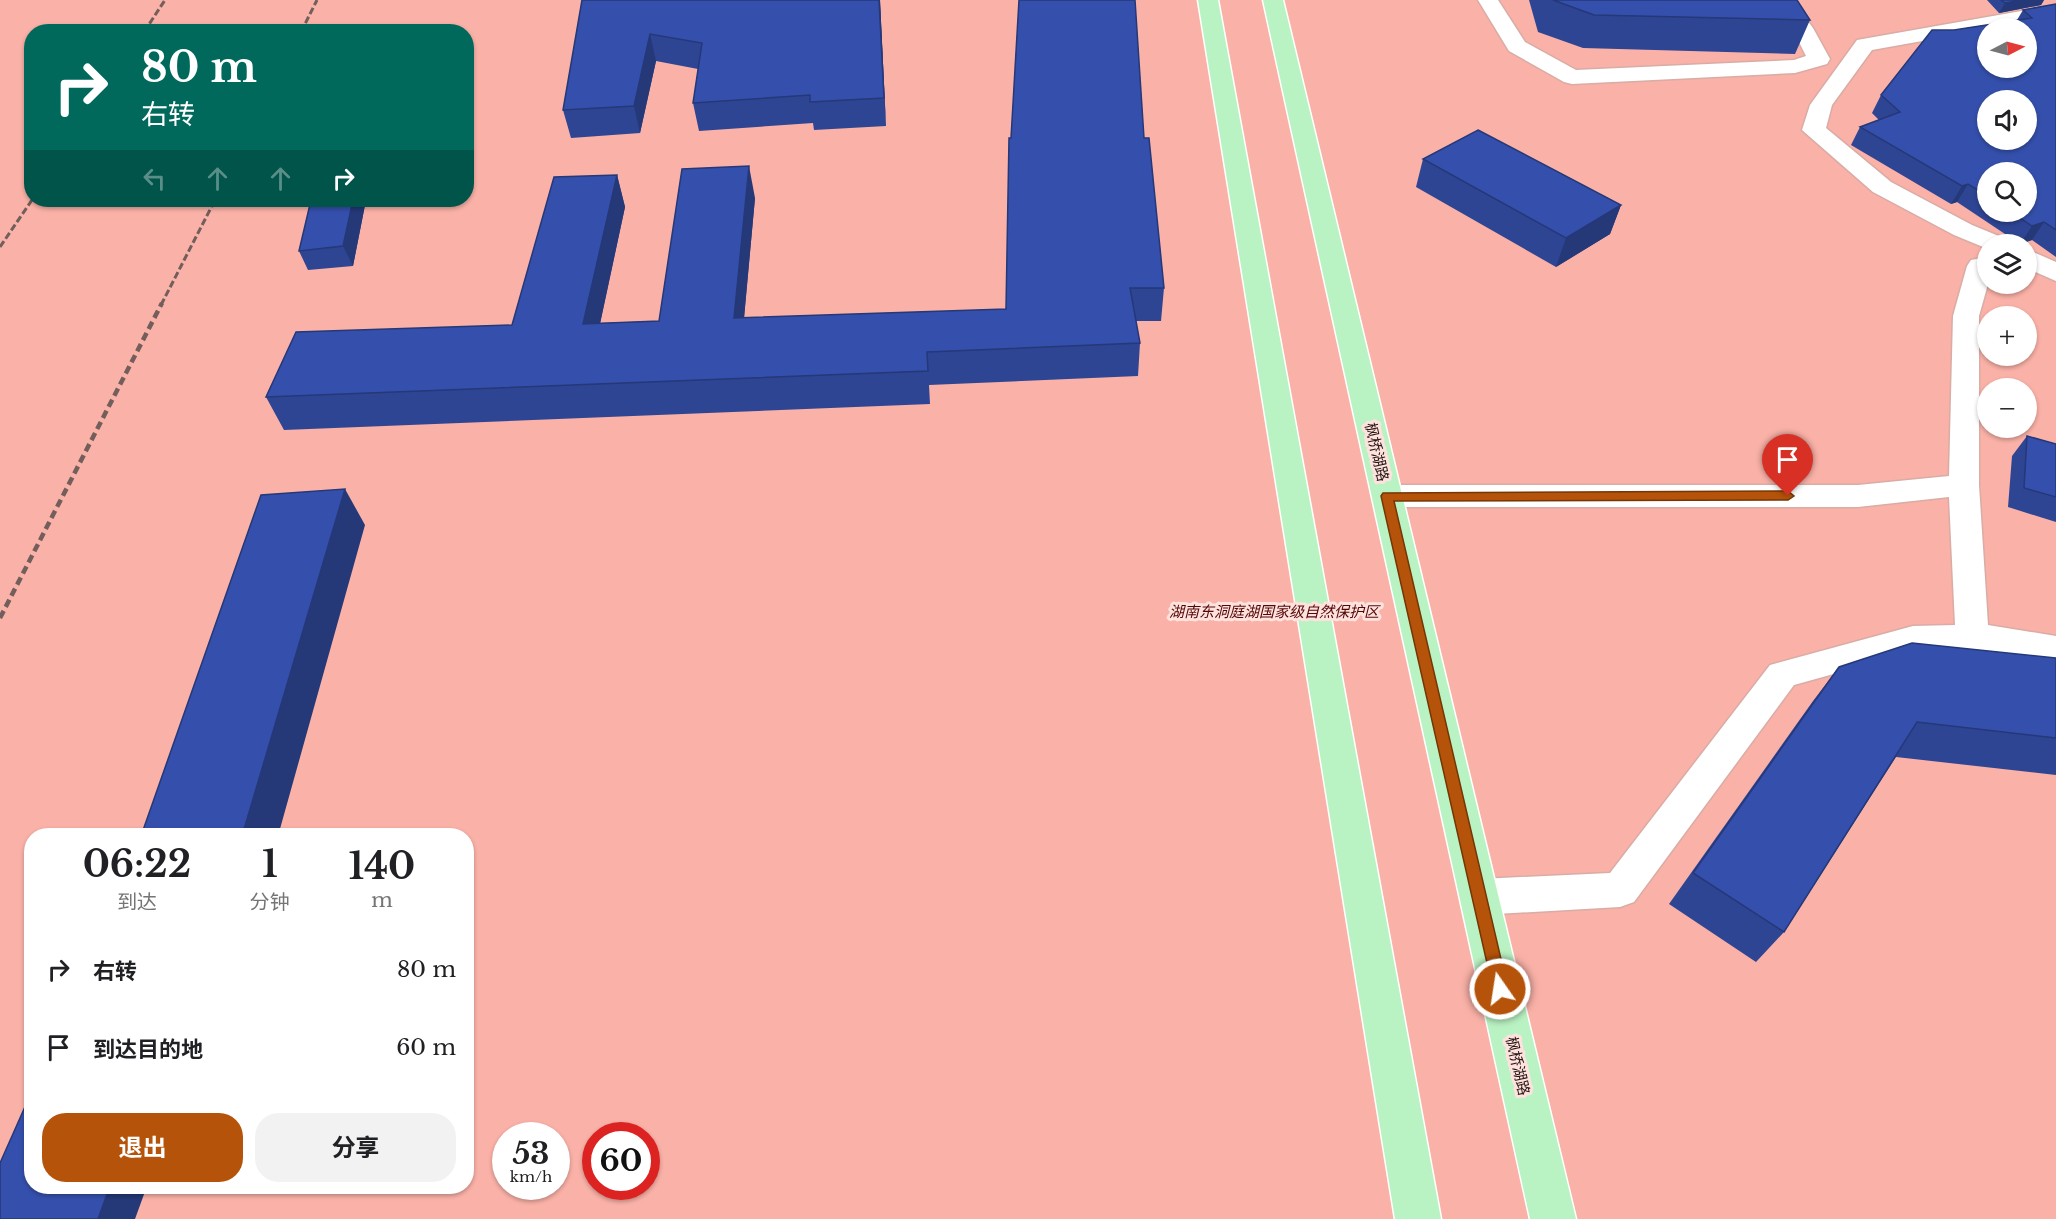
<!DOCTYPE html>
<html lang="zh">
<head>
<meta charset="utf-8">
<style>
  :root { --surface:#fff; --page:#f2f2f2; --text:#202124; --muted:#757577; --accent:#b45309 }
  body { margin:0; font-family:"Libre Baskerville","Noto Sans SC",serif; background:var(--page); color:var(--text); height:100vh; display:flex; flex-direction:column; font-size:22px; white-space:nowrap }
  * { box-sizing:border-box; margin:0 }
  p { font-size:20px; color:var(--muted) }
  .icon { flex:none; width:33px; height:33px; fill:none; stroke:currentColor; stroke-width:2; stroke-linecap:round; stroke-linejoin:round }
  .map { position:relative; flex:1; overflow:hidden }
  .sheet { position:absolute; left:24px; top:828px; width:450px; height:366px; display:flex; flex-direction:column; background:var(--surface); border-radius:24px; box-shadow:0 2px 4px #0004 }
  .sheet>* { flex:none }
  .top-card { position:absolute; left:24px; top:24px; width:450px; height:183px; border-radius:24px; box-shadow:0 2px 4px #0004; background:#00695c; color:#fff; overflow:hidden }
  .needle { width:39px; rotate:84deg }
  .buttons { position:absolute; left:1977px; top:18px; display:grid; gap:12px }
  .buttons a { display:grid; place-items:center; width:60px; height:60px; border-radius:50%; background:var(--surface); box-shadow:0 2px 4px #0004; font-size:30px }
  .speed { position:absolute; left:492px; top:1122px; display:flex; gap:12px; font-size:30px; font-weight:700; text-align:center }
  .speed>* { display:grid; place-content:center; width:78px; height:78px; border-radius:50%; background:var(--surface); box-shadow:0 2px 4px #0004; line-height:1 }
  .speed small { font-size:15px; font-weight:400 }
  .speed .limit { border:9px solid #d22; background:#fff; color:#111 }
  .pin { position:absolute; display:grid; place-items:center; width:51px; height:51px; color:#fff; margin:-62px -26px; border-radius:50% 50% 50% 0; rotate:-45deg; box-shadow:0 0 6px #0007 }
  .pin .icon { rotate:45deg }
  .me { position:absolute; width:66px; margin:-33px; rotate:347deg; stroke-linejoin:round; filter:drop-shadow(0 0 4px #0008) }
  .turn { display:flex; align-items:center; gap:21px; height:126px; padding:0 18px; font-size:27px }
  .turn .icon { width:78px; height:78px; stroke-width:2.5 }
  .turn b { display:block; font-size:42px; line-height:51px }
  .lanes { display:flex; align-items:center; height:57px; padding:0 18px; background:#0003; justify-content:center; gap:30px; direction:ltr }
  .lanes .off { opacity:.35 }
  .eta { display:flex; justify-content:space-evenly; align-items:center; height:102px; text-align:center }
  .eta b { font-size:36px; font-weight:700; line-height:42px }
  .cta { display:flex; gap:12px; margin-top:auto; padding:12px 18px }
  .cta a { flex:1; height:69px; border-radius:24px; background:var(--accent); color:#fff; font-size:24px; font-weight:700; line-height:69px; text-align:center }
  .cta a+a { background:var(--page); color:var(--text) }
  ul { padding:0; list-style:none }
  li { display:flex; align-items:center; gap:18px; height:78px; padding:0 18px }
  li div { flex:1 }
  li b { display:block; font-size:22px }
  li em { font-style:normal }
  .map>svg:first-child { display:block }
</style>
</head>
<body>
<div class="map">
<svg width="2056" height="1219" viewBox="0 0 2056 1219">
  <rect width="100%" height="100%" fill="#fee2dd"/>
  <path fill="#fab1a7" fill-rule="evenodd" d="M0,0H2056V1219H0ZM1988,28H2026V68H1988ZM32,32H466V200H32ZM1988,100H2026V140H1988ZM1988,172H2026V212H1988ZM1988,244H2026V284H1988ZM1988,316H2026V356H1988ZM1988,388H2026V428H1988ZM32,836H466V1186H32ZM506,1136H556V1186H506ZM596,1136H646V1186H596Z"/>
  <g fill="none" stroke-linecap="round" stroke-linejoin="round">
    <defs>
      <path id="street" d="M1478,0H1498L1525,42L1576,70L1794,60L1806,56L1792,28L1772,0H1792L1813,28L1830,59L1827,64L1795,73L1572,84L1564,82L1509,51Z
        M2056,5V17L1872,50L1832,105L1826,128L1891,182L1972,225L2006,239L2009,244H1988V249L1954,235L1873,192L1802,130L1810,105L1857,40Z
        M2031,251L2056,262V281L2026,268V252Z
        M1988,257V284L1979,316V485L1988,625L2056,636V662L1993,651L1913,652L1794,685L1634,902L1620,907L1479,915L1465,909L1460,897L1465,885L1479,879L1610,873L1770,665L1913,626L1955,625L1949,497L1858,507H1387L1376,504L1372,496L1376,488L1387,485H1858L1949,476L1953,316L1967,266L1971,260Z"/>
      <path id="primary" d="M1198,0H1218L1441,1219H1395Z
        M1263,0H1283L1576,1219H1530Z"/>
    </defs>
    <use href="#street" stroke="#d9aca5" stroke-width="3"/>
    <use href="#primary" stroke="#fff" stroke-width="3"/>
    <use href="#street" fill="#fff" fill-rule="evenodd"/>
    <use href="#primary" fill="#baf3c3" fill-rule="evenodd"/>
    <path stroke="#725e5b" stroke-width="3" stroke-dasharray="7 3" stroke-linecap="butt" d="M144,32L165,0
      M301,32L317,0
      M0,247L32,200
      M161,305L215,200"/>
    <path stroke="#725e5b" stroke-width="4.5" stroke-dasharray="8 4.5" stroke-linecap="butt" d="M0,618L162,303"/>
  </g>
  <path fill="#2e4594" fill-rule="evenodd" d="M582,0H880L886,126L814,130L813,123L699,131L693,103L698,69L656,61L640,133L571,138L563,110Z
    M1529,0H1797L1810,20L1795,54L1583,48L1538,32Z
    M1987,0H2044L2041,5L1999,13Z
    M2056,4V257L2032,240L2020,244L1957,202L1951,204L1851,145L1860,127L1879,120L1872,113L1881,95L1954,30L2017,20L2023,10ZM1988,172L2026,212H1988Z
    M1144,138L1164,288L1161,321H1136L1140,343L1138,376L929,385L930,404L284,430L266,397L512,325L617,175L625,207L600,323L659,321L755,198L744,318L1006,309Z
    M1423,159L1621,205L1610,234L1556,267L1416,187Z
    M311,200H366L353,266L308,270L299,251Z
    M2027,436L2056,444V522L2008,507L2012,456Z
    M2056,658V775L1896,757L1784,932L1756,962L1669,904L1813,701L1839,667Z"/>
  <path fill="#253878" d="M879,0H880L886,126L884,98Z
    M2023,0H2044L2041,5L1999,13L2005,3Z
    M650,34L656,61L640,133L634,106Z
    M749,166L755,198L741,351L734,318Z
    M617,175L625,207L593,357L583,324Z
    M1968,184L1957,202L1951,204L1962,186Z
    M353,200H366L353,266L343,246Z
    M1621,205L1610,234L1556,267L1566,238Z
    M2044,222L2032,240L2020,244L2032,226Z
    M345,489L365,525L278,836H242Z
    M110,1186H147L135,1219H98Z"/>
  <path fill="#3550ac" stroke="#253878" stroke-width="1.5" fill-rule="evenodd" d="M582,0H879L884,98L810,102V95L693,103L702,43L650,34L634,106L563,110Z
    M1019,0H1135L1144,138H1149L1164,288H1130L1140,343L927,352L928,371L266,397L296,332L512,325L554,177L617,175L583,324L659,321L682,169L749,166L734,318L1006,309L1009,138H1011Z
    M1553,0H1797L1810,20L1594,15Z
    M2001,0H2023L2005,3Z
    M2056,4V230L2044,222L2032,226L2011,212H2026V172H1988V196L1968,184L1962,186L1860,127L1900,112L1881,95L1932,30H1954L2032,18L2023,10ZM1988,28H2026V68H1988ZM1988,100H2026V140H1988Z
    M1478,130L1621,205L1566,238L1423,159Z
    M311,200H353L343,246L299,251Z
    M2027,436L2056,444V497L2024,488Z
    M345,489L242,836H141L261,495Z
    M1912,643L2056,658V738L1917,722L1784,932L1693,873L1839,667Z
    M32,1091V1186H110L98,1219H0V1163Z"/>
  <path fill="#b45309" stroke="#753606" stroke-width="1.5" d="M1788,491L1794,496L1788,500L1394,501L1508,989L1506,994L1500,997L1494,994L1381,496L1383,493Z"/>
  <g text-anchor="middle" dominant-baseline="central" stroke-width="6" stroke-linejoin="round" paint-order="stroke">
    <g font-size="15" fill="#271715" stroke="#fee2dd">
      <text transform="translate(1377 452) rotate(77)">枫桥湖路</text>
      <text transform="translate(1518 1066) rotate(77)">枫桥湖路</text>
    </g>
    <g font-size="15" font-style="italic" fill="#540606" stroke="#fee2dd">
      <text x="1274" y="611">湖南东洞庭湖国家级自然保护区</text>
    </g>
  </g>
</svg>
<div class="buttons">
<a><svg class="needle" viewBox="-14 -14 28 28"><path d="M0-13l5 13h-10z" fill="#e53935"/><path d="M0 13l5-13h-10z" fill="#757577"/></svg></a>
<a><svg class="icon" aria-label="sound" viewBox="0 0 24 24"><path d="M4 9h4l5-4v14l-5-4H4zM17 9q2 3 0 6"/></svg></a>
<a><svg class="icon" aria-label="search" viewBox="0 0 24 24"><circle cx="10" cy="10" r="6"/><path d="M15 15l6 6"/></svg></a>
<a><svg class="icon" aria-label="layers" viewBox="0 0 24 24"><path d="M12 4l9 5-9 5-9-5zM3 14l9 5 9-5"/></svg></a>
<a>+</a>
<a>−</a>
</div>
<div class="speed"><div>53<small>km/h</small></div><div class="limit">60</div></div>
<div class="pin" style="left:1788px;top:496px;background:#d93025"><svg class="icon" aria-label="arrive" viewBox="0 0 24 24"><path d="M6 21V4h12l-3 4 3 4H6"/></svg></div>
<svg class="me" style="left:1500px;top:989px" viewBox="-20 -20 40 40"><circle r="17" fill="#b45309" stroke="#fff" stroke-width="3"/><path d="M0-11L8 9 0 5-8 9z" fill="#fff"/></svg>
<div class="top-card">
<div class="turn"><svg class="icon" aria-label="right" viewBox="0 0 24 24"><path d="M7 20v-9h11M14 6l5 5-5 5"/></svg><div><b>80 m</b>右转</div></div>
<div class="lanes"><svg class="icon off" aria-label="left" viewBox="0 0 24 24"><path d="M17 20v-9H6M10 6l-5 5 5 5"/></svg><svg class="icon off" aria-label="ahead" viewBox="0 0 24 24"><path d="M12 20V5M6 11l6-6 6 6"/></svg><svg class="icon off" aria-label="ahead" viewBox="0 0 24 24"><path d="M12 20V5M6 11l6-6 6 6"/></svg><svg class="icon" aria-label="right" viewBox="0 0 24 24"><path d="M7 20v-9h11M14 6l5 5-5 5"/></svg></div>
</div>
<section class="sheet">
<div class="eta">
<div><b>06:22</b><p>到达</p></div>
<div><b>1</b><p>分钟</p></div>
<div><b>140</b><p>m</p></div>
</div>
<ul>
<li><svg class="icon" aria-label="right" viewBox="0 0 24 24"><path d="M7 20v-9h11M14 6l5 5-5 5"/></svg><div><b>右转</b></div><em>80 m</em></li>
<li><svg class="icon" aria-label="arrive" viewBox="0 0 24 24"><path d="M6 21V4h12l-3 4 3 4H6"/></svg><div><b>到达目的地</b></div><em>60 m</em></li>
</ul>
<div class="cta"><a>退出</a><a>分享</a></div>
</section>
</div>
</body>
</html>
